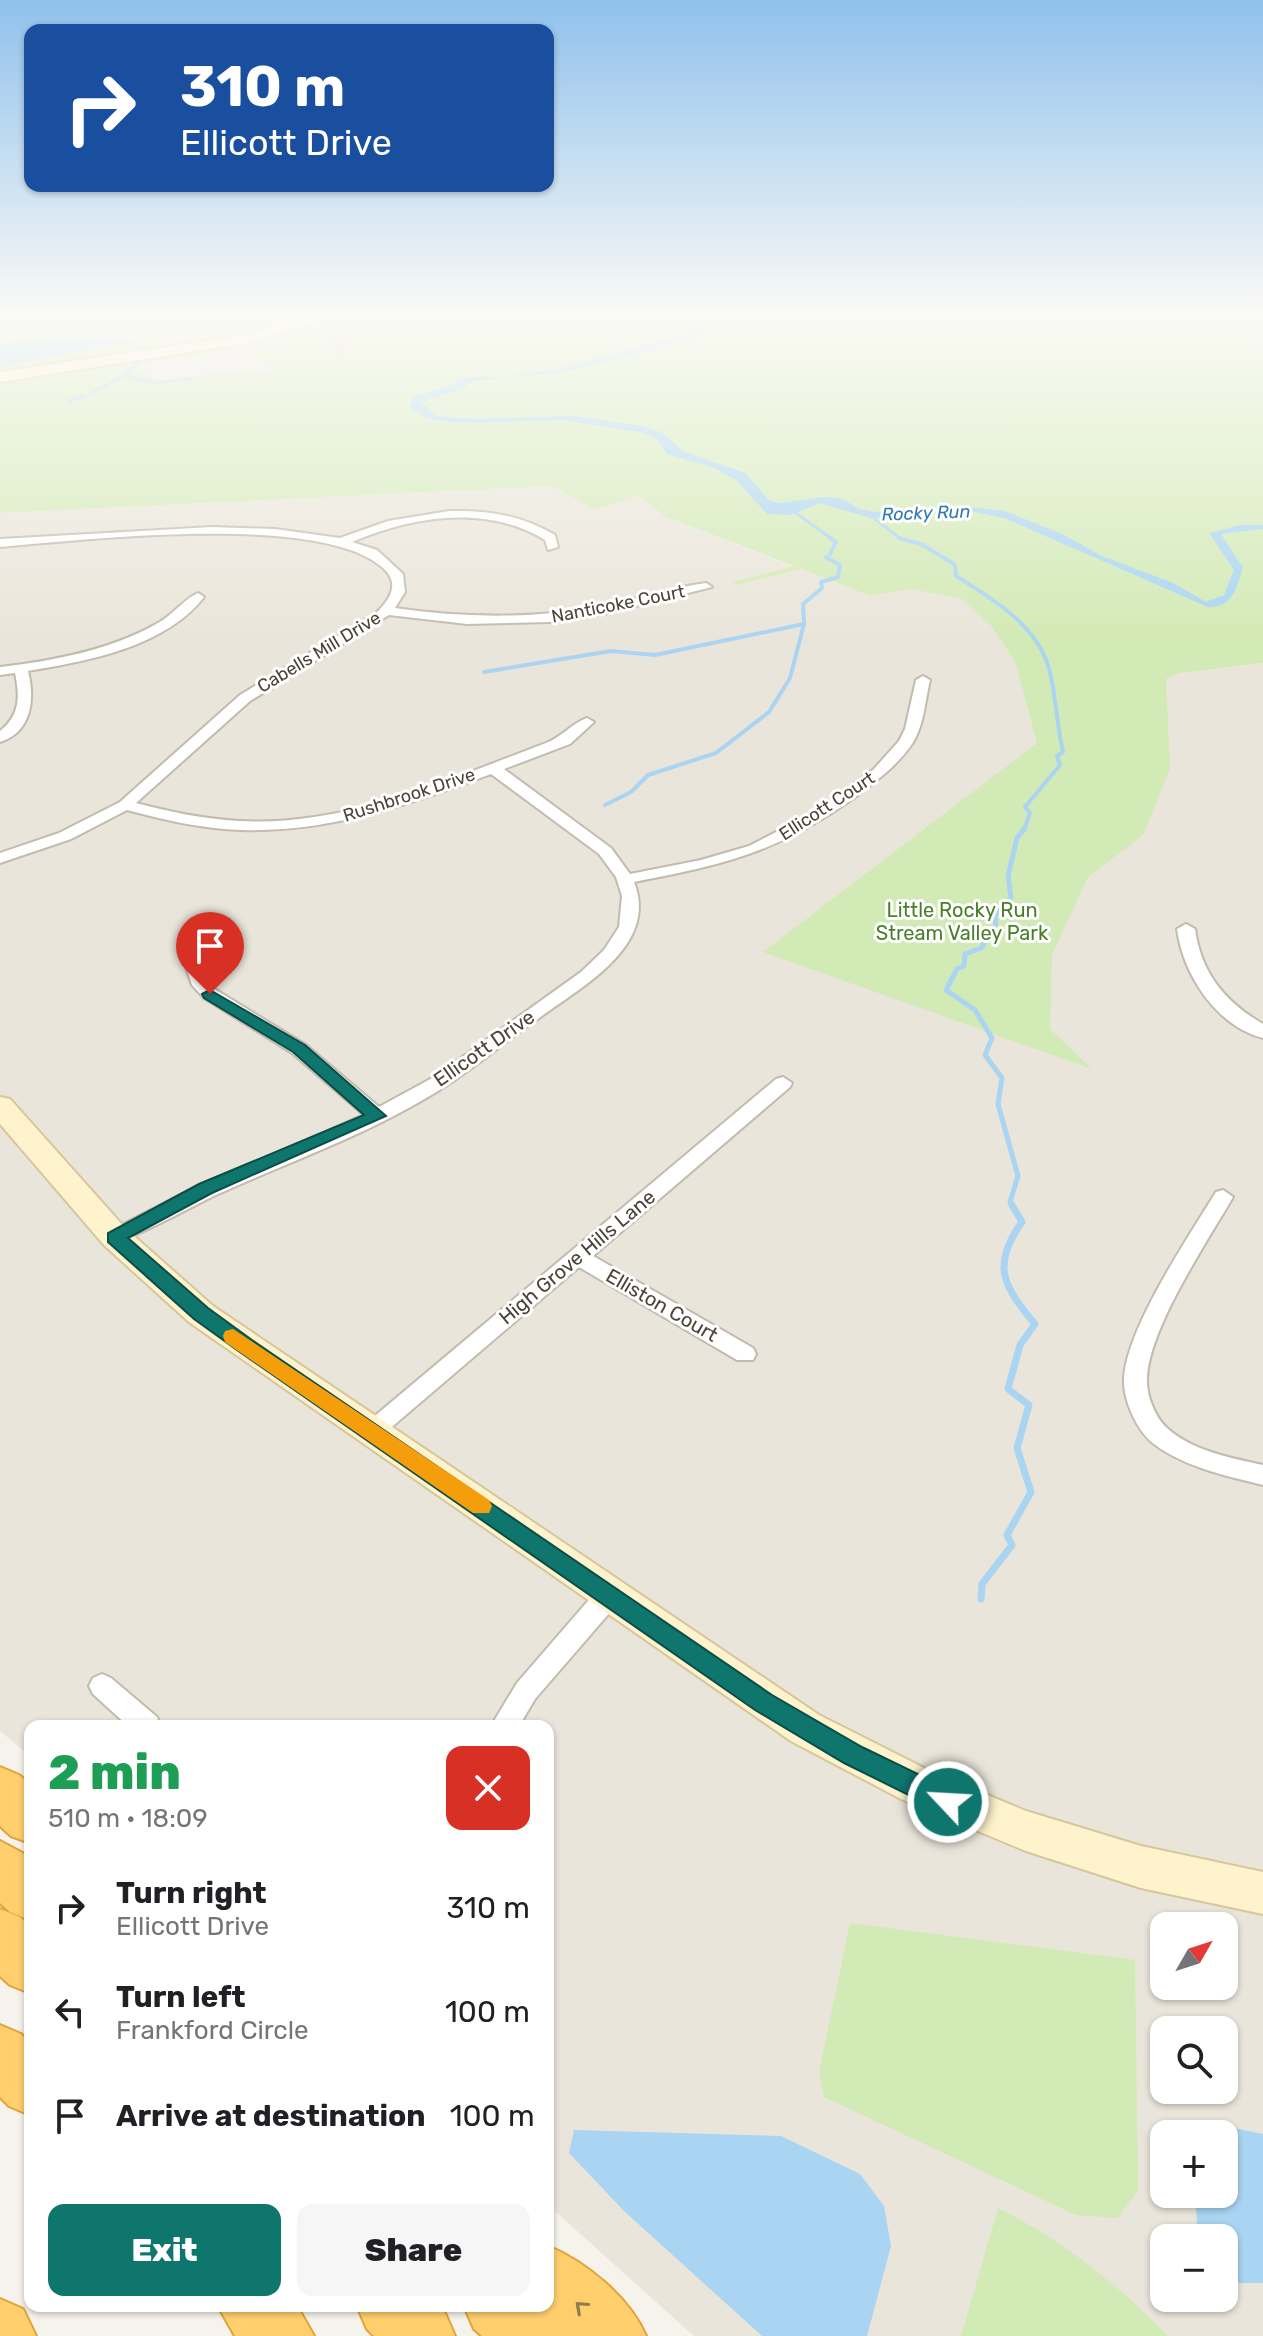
<!DOCTYPE html>
<html lang="en">
<head>
<meta charset="utf-8">
<style>
  :root { --surface:#fff; --page:#f6f6f6; --text:#202124; --muted:#757577; --accent:#0f766e }
  body { margin:0; font-family:Rubik,sans-serif; background:var(--page); color:var(--text); height:100vh; display:flex; flex-direction:column; font-size:30px; white-space:nowrap }
  * { box-sizing:border-box; margin:0 }
  p { font-size:26px; color:var(--muted) }
  .icon { flex:none; width:44px; height:44px; fill:none; stroke:currentColor; stroke-width:2; stroke-linecap:round; stroke-linejoin:round }
  .map { position:relative; flex:1; overflow:hidden }
  .side { position:absolute; left:24px; top:1720px; width:530px; height:592px; display:flex; flex-direction:column; background:var(--surface); border-radius:16px; box-shadow:0 2px 6px #0004 }
  .side>* { flex:none }
  .guide { position:absolute; left:24px; top:24px; width:530px; height:168px; border-radius:16px; box-shadow:0 2px 6px #0004; background:#1a4fa0; color:#fff; overflow:hidden }
  .needle { width:52px; rotate:51deg }
  .fabs { position:absolute; left:1150px; top:1912px; display:grid; gap:16px }
  .fabs a { display:grid; place-items:center; width:88px; height:88px; border-radius:16px; background:var(--surface); box-shadow:0 2px 6px #0004; font-size:40px }
  .pin { position:absolute; display:grid; place-items:center; width:68px; height:68px; color:#fff; margin:-82px -34px; border-radius:50% 50% 50% 0; rotate:-45deg; box-shadow:0 0 8px #0007 }
  .pin .icon { rotate:45deg }
  .me { position:absolute; width:88px; margin:-44px; rotate:295deg; stroke-linejoin:round; filter:drop-shadow(0 0 6px #0008) }
  .turn { display:flex; align-items:center; gap:28px; height:168px; padding:0 24px; font-size:36px }
  .turn .icon { width:104px; height:104px; stroke-width:2.5 }
  .turn b { display:block; font-size:56px; line-height:68px }
  .round { display:grid; place-items:center; flex:none; width:84px; height:84px; border-radius:16px; background:var(--page) }
  .head { display:flex; align-items:center; justify-content:space-between; height:136px; padding:0 24px }
  h1 { font-size:48px; font-weight:800; line-height:60px; color:#1e9e55 }
  .action { display:flex; gap:16px; margin-top:auto; padding:16px 24px }
  .action a { flex:1; height:92px; border-radius:16px; background:var(--accent); color:#fff; font-size:32px; font-weight:800; line-height:92px; text-align:center }
  .action a+a { background:var(--page); color:var(--text) }
  ul { padding:0; list-style:none }
  li { display:flex; align-items:center; gap:24px; height:104px; padding:0 24px }
  li div { flex:1 }
  li b { display:block; font-size:30px }
  li em { font-style:normal }
  .map>svg:first-child { display:block }
</style>
</head>
<body>
<div class="map">
<svg width="1263" height="2336" viewBox="0 0 1263 2336">
  <rect width="100%" height="100%" fill="#f6f3ec"/>
  <path fill="#eae5da" fill-rule="evenodd" d="M552,486L595,510L638,494L666,517L870,596L911,589L961,599L991,626L1016,661L1165,679L1180,673L1263,663V2336H694L548,2205V1726H30V1756L0,1731V513ZM1164,1926H1224V1986H1164ZM1164,2030H1224V2090H1164ZM1164,2134H1224V2194H1164ZM1164,2238H1224V2298H1164Z"/>
  <path fill="#d2eab5" d="M0,315H319L239,339L29,371L25,367L0,370Z
    M340,315H1263V663L1180,673L1166,679L1170,769L1143,835L1088,877L1052,955L1050,1029L1092,1069L763,952L1037,743L1015,661L991,626L961,599L911,589L870,596L801,569L737,585L733,582L794,566L666,517L638,495L595,510L552,486L0,513V380L268,340Z
    M850,1923L1135,1960L1138,2191L1117,2218L1076,2215L824,2097L819,2072Z
    M998,2208C1064,2241 1116,2283 1168,2336H961Z"/>
  <path fill="#e5e3e0" d="M241,350L274,369L252,372L248,369L156,381L135,366Z"/>
  <path fill="#a9d4f2" d="M253,315L374,325L433,322L461,315L439,325L380,327L227,316L71,319L0,328L80,316Z
    M654,315L693,328L700,326L672,315L693,318L702,324L710,315L715,316L700,335L673,345L560,373L473,381L462,389L421,402L437,416L474,419L575,416L642,426L663,433L684,452L745,473L769,500L778,503L826,497L843,499L859,509L876,512L963,506L1005,511L1062,534L1102,556L1173,583L1206,602L1224,595L1234,570L1209,533L1240,525H1263V529L1221,534L1243,568C1236,588 1234,607 1208,607L1004,518L969,511L870,518L820,503L791,515L767,514L736,480L714,468L667,454L658,440L644,433L563,420L456,423L427,418L410,408L413,396L445,388L465,377H506L557,369L688,333L684,328L657,320Z
    M116,337L124,342L0,367V343Z
    M1203,2122L1263,2134V2283H1224V2238H1198L1195,2194H1224V2134H1194L1197,2125Z
    M574,2130L781,2136L860,2174L884,2206L891,2246L867,2336H762L624,2211L569,2153Z"/>
  <g fill="none" stroke-linecap="round" stroke-linejoin="round">
    <path stroke="#a9d4f2" stroke-width="3" d="M117,342L126,341L146,352
      M125,375L154,383L193,378
      M90,394L125,375L144,358
      M69,401L85,396
      M796,513L833,540
      M870,515L902,540"/>
    <path stroke="#a9d4f2" stroke-width="4" d="M830,538L836,542L830,554
      M899,538L921,544L954,564
      M955,567L956,576C993,599 1039,626 1050,672C1056,698 1057,726 1063,752L1057,756L1060,765L1025,807L1030,813L1024,830
      M484,672L611,651L655,655L804,624
      M605,805L631,792L648,775L716,753L769,712L790,678L804,624L803,604L822,588L821,582L838,577L840,565L826,557"/>
    <path stroke="#a9d4f2" stroke-width="5" d="M1013,1207L1010,1202L1018,1176L998,1104L1002,1078L985,1055L992,1038L975,1010L946,990L957,969L964,966L965,954L981,948L996,927L995,915L1011,898L1008,876L1017,838L1025,828"/>
    <path stroke="#a9d4f2" stroke-width="7" d="M981,1599L982,1584L1012,1545L1007,1535L1031,1492L1017,1448L1029,1405L1008,1389L1020,1345L1035,1324C1003,1286 991,1265 1022,1222L1012,1205"/>
  </g>
  <path fill="#d8cfc1" d="M337,333H355L344,356L329,347Z"/>
  <g fill="none" stroke-linecap="round" stroke-linejoin="round">
    <defs>
      <path id="street" d="M449,511C488,510 521,515 555,535L558,547L548,550L545,540C486,504 413,516 352,542L377,550L403,574L405,592L395,608C464,618 534,619 603,606C633,600 662,591 693,585L706,583L712,587L603,614L549,622L467,624L389,615L250,701L136,803C170,812 204,819 239,821C345,827 450,779 546,743C562,737 572,723 587,718L594,722L570,744L504,769L611,848L630,874L701,860L749,846L811,814L873,770L899,741L905,729L916,680L923,676L930,680C925,701 924,726 912,744C897,766 875,782 854,798C779,852 723,865 634,882C659,945 583,986 542,1016C505,1041 472,1071 433,1094C366,1135 289,1162 218,1194C198,1203 122,1246 108,1242L105,1237L108,1232L180,1195L364,1115L292,1053L204,998L192,985L184,961L187,957H199L209,983L216,990L306,1045L379,1107L436,1076L581,972L604,950L619,927L622,896L616,877L599,854L491,774C412,804 328,833 241,830C202,829 165,820 127,810L71,839L0,863V853L59,833L120,802L240,695L376,613C391,599 400,583 383,568C321,512 84,540 0,547V539L212,527L275,529L340,538L388,521Z
        M198,593L204,597C165,647 88,661 28,671C35,699 32,732 0,742V731C20,715 20,697 15,673L0,675V667C53,661 111,650 158,623C173,615 184,599 198,593Z
        M1186,924L1195,929C1201,973 1225,1002 1263,1024V1038C1216,1026 1183,974 1177,929Z
        M783,1077L792,1083L790,1087L593,1256L753,1348L756,1354L753,1360H737L579,1267L380,1437L372,1440L364,1437L360,1431L364,1425L776,1079Z
        M1223,1190L1233,1197C1207,1242 1149,1328 1147,1378C1146,1395 1155,1417 1167,1428C1192,1451 1231,1458 1263,1465V1485C1227,1476 1184,1467 1154,1444C1137,1431 1123,1400 1124,1379C1126,1329 1189,1236 1216,1192Z
        M609,1584L618,1587L622,1595L618,1603L535,1699L519,1726H491L517,1683L600,1587Z
        M102,1674L111,1678L157,1717L160,1726H128L93,1694L89,1686L93,1678Z"/>
      <path id="secondary" d="M315,315H339L247,343L0,382V372L246,335Z
        M0,1097L10,1099L126,1229L213,1306L819,1715L930,1771L1026,1811L1141,1846L1263,1872V1914L1141,1888L1026,1851L901,1799L791,1741L189,1322L104,1245L0,1124Z"/>
      <path id="highway" d="M0,1767L19,1775L30,1784V1843L11,1836L0,1826Z
        M0,1841L30,1857V1920L10,1912L0,1903Z
        M0,1909L20,1917L30,1926V1993L10,1985L0,1976Z
        M0,2025L21,2034L30,2043V2115L9,2106L0,2097Z
        M548,2246C586,2262 630,2298 646,2336H482L474,2329L464,2306H548Z
        M0,2299L23,2309L36,2336H0Z
        M218,2306H297L314,2336H235Z
        M357,2306H438L445,2313L455,2336H374L367,2329Z"/>
    </defs>
    <use href="#street" stroke="#c2bbae" stroke-width="4"/>
    <use href="#secondary" stroke="#d6c79b" stroke-width="4"/>
    <use href="#highway" stroke="#e0a43c" stroke-width="4"/>
    <use href="#street" fill="#fff" fill-rule="evenodd"/>
    <use href="#secondary" fill="#fff3cd" fill-rule="evenodd"/>
    <use href="#highway" fill="#ffcf6e" fill-rule="evenodd"/>
  </g>
  <defs><path id="oneway-chevron" d="M-2-3.5L2.5 0L-2 3.5" fill="none" stroke-width="1.6" stroke-linecap="round" stroke-linejoin="round" transform="scale(2)"/></defs>
  <use stroke="#937c4e" href="#oneway-chevron" transform="translate(581 2307) rotate(-138)"/>
  <linearGradient id="sky" x2="0" y2="1"><stop stop-color="#8fc1ec"/><stop offset="0.49" stop-color="#fbfaf6"/><stop offset="1" stop-color="#fbfaf6" stop-opacity="0"/></linearGradient>
  <rect width="1263" height="642" fill="url(#sky)"/>
  <path fill="#0f766e" stroke="#0a4d48" stroke-width="2" d="M210,990L305,1045L386,1116L212,1193L128,1238L208,1308L252,1340L772,1695L862,1747L957,1793L961,1802L957,1810L948,1813L939,1810L844,1763L755,1710L237,1350L194,1319L108,1242V1233L199,1184L364,1115L293,1052L204,998L202,994Z"/>
  <path fill="#f59e0b" d="M233,1329L489,1500L492,1506L489,1513H473L225,1342L223,1336L225,1331Z"/>
  <g text-anchor="middle" dominant-baseline="central" stroke-width="6" stroke-linejoin="round" paint-order="stroke">
    <g font-size="18" font-style="italic" fill="#2e7ab2" stroke="#fff">
      <text transform="translate(926 513) rotate(-2)">Rocky Run</text>
    </g>
    <g font-size="18" fill="#4b4439" stroke="#fff">
      <text transform="translate(618 604) rotate(-11)">Nanticoke Court</text>
      <text transform="translate(319 652) rotate(-31)">Cabells Mill Drive</text>
      <text transform="translate(409 795) rotate(-18)">Rushbrook Drive</text>
      <text transform="translate(827 806) rotate(-33)">Ellicott Court</text>
    </g>
    <g font-size="20" fill="#4a7f2a" stroke="#fff">
      <text x="962" y="910">Little Rocky Run<tspan x="962" dy="23">Stream Valley Park</tspan></text>
    </g>
    <g font-size="20" fill="#4b4439" stroke="#fff">
      <text transform="translate(484 1048) rotate(-35)">Ellicott Drive</text>
      <text transform="translate(577 1257) rotate(-40)">High Grove Hills Lane</text>
      <text transform="translate(662 1305) rotate(30)">Elliston Court</text>
    </g>
  </g>
</svg>
<div class="fabs">
<a><svg class="needle" viewBox="-14 -14 28 28"><path d="M0-13l5 13h-10z" fill="#e53935"/><path d="M0 13l5-13h-10z" fill="#757577"/></svg></a>
<a><svg class="icon" aria-label="search" viewBox="0 0 24 24"><circle cx="10" cy="10" r="6"/><path d="M15 15l6 6"/></svg></a>
<a>+</a>
<a>−</a>
</div>
<div class="pin" style="left:210px;top:994px;background:#d93025"><svg class="icon" aria-label="arrive" viewBox="0 0 24 24"><path d="M6 21V4h12l-3 4 3 4H6"/></svg></div>
<svg class="me" style="left:948px;top:1802px" viewBox="-20 -20 40 40"><circle r="17" fill="#0f766e" stroke="#fff" stroke-width="3"/><path d="M0-11L8 9 0 5-8 9z" fill="#fff"/></svg>
<div class="guide">
<div class="turn"><svg class="icon" aria-label="right" viewBox="0 0 24 24"><path d="M7 20v-9h11M14 6l5 5-5 5"/></svg><div><b>310 m</b>Ellicott Drive</div></div>
</div>
<section class="side">
<div class="head"><div><h1>2 min</h1><p>510 m · 18:09</p></div><a class="round" style="background:#d93025;color:#fff"><svg class="icon" aria-label="close" viewBox="0 0 24 24"><path d="M6 6l12 12M18 6L6 18"/></svg></a></div>
<ul>
<li><svg class="icon" aria-label="right" viewBox="0 0 24 24"><path d="M7 20v-9h11M14 6l5 5-5 5"/></svg><div><b>Turn right</b><p>Ellicott Drive</p></div><em>310 m</em></li>
<li><svg class="icon" aria-label="left" viewBox="0 0 24 24"><path d="M17 20v-9H6M10 6l-5 5 5 5"/></svg><div><b>Turn left</b><p>Frankford Circle</p></div><em>100 m</em></li>
<li><svg class="icon" aria-label="arrive" viewBox="0 0 24 24"><path d="M6 21V4h12l-3 4 3 4H6"/></svg><div><b>Arrive at destination</b></div><em>100 m</em></li>
</ul>
<div class="action"><a>Exit</a><a>Share</a></div>
</section>
</div>
</body>
</html>
